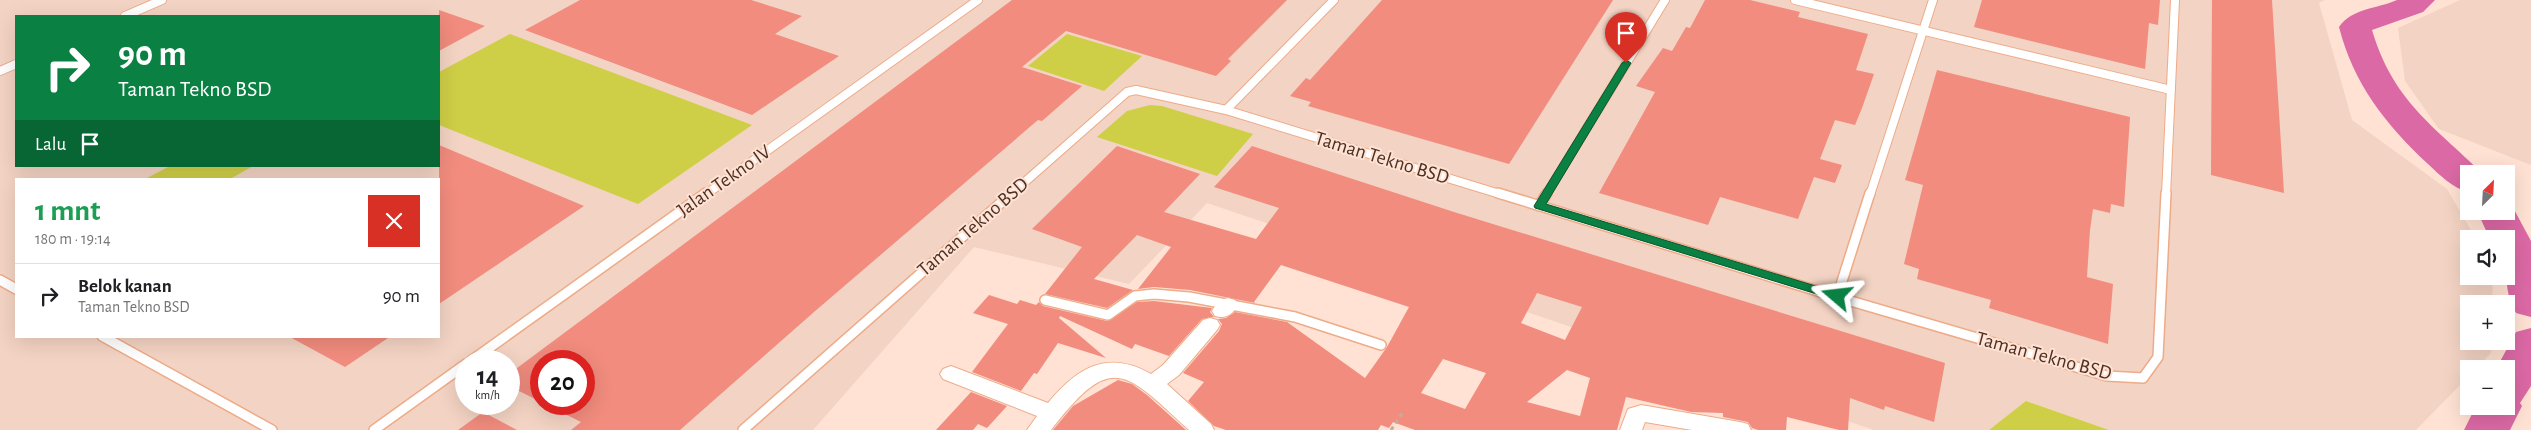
<!DOCTYPE html>
<html lang="id">
<head>
<meta charset="utf-8">
<style>
  :root { --surface:#fff; --page:#f2f2f2; --text:#202124; --muted:#757577; --line:#e0e0e0 }
  body { margin:0; font-family:"Alegreya Sans",sans-serif; background:var(--page); color:var(--text); height:100vh; display:flex; flex-direction:column; font-size:19px; white-space:nowrap }
  * { box-sizing:border-box; margin:0 }
  p { font-size:16px; color:var(--muted) }
  .icon { flex:none; width:28px; height:28px; fill:none; stroke:currentColor; stroke-width:2; stroke-linecap:round; stroke-linejoin:round }
  .map { position:relative; flex:1; overflow:hidden }
  .drawer { position:absolute; left:15px; top:178px; width:425px; height:160px; display:flex; flex-direction:column; background:var(--surface); border-radius:0px; box-shadow:0 5px 20px #0002 }
  .drawer>* { flex:none }
  .banner { position:absolute; left:15px; top:15px; width:425px; height:152px; border-radius:0px; box-shadow:0 5px 20px #0002; background:#0b8043; color:#fff; overflow:hidden }
  .needle { width:32px; rotate:24deg }
  .buttons { position:absolute; left:2460px; top:165px; display:grid; gap:10px }
  .buttons a { display:grid; place-items:center; width:55px; height:55px; border-radius:0px; background:var(--surface); box-shadow:0 5px 20px #0002; font-size:25px }
  .speed { position:absolute; left:455px; top:350px; display:flex; gap:10px; font-size:25px; font-weight:700; text-align:center }
  .speed>* { display:grid; place-content:center; width:65px; height:65px; border-radius:50%; background:var(--surface); box-shadow:0 5px 20px #0002; line-height:1 }
  .speed small { font-size:12px; font-weight:400 }
  .speed .limit { border:8px solid #d22; background:#fff; color:#111 }
  .pin { position:absolute; display:grid; place-items:center; width:42px; height:42px; color:#fff; margin:-51px -21px; border-radius:50% 50% 50% 0; rotate:-45deg; box-shadow:0 0 5px #0007 }
  .pin .icon { rotate:45deg }
  .me { position:absolute; width:55px; margin:-28px; rotate:287deg; stroke-linejoin:round; filter:drop-shadow(0 0 4px #0008) }
  .turn { display:flex; align-items:center; gap:18px; height:105px; padding:0 20px; font-size:22px }
  .turn .icon { width:65px; height:65px; stroke-width:2.5 }
  .turn b { display:block; font-size:35px; line-height:42px }
  .then { display:flex; align-items:center; height:48px; padding:0 20px; background:#0003; gap:10px; font-size:19px }
  .round { display:grid; place-items:center; flex:none; width:52px; height:52px; border-radius:0px; background:var(--page) }
  .headline { display:flex; align-items:center; justify-content:space-between; height:85px; padding:0 20px }
  h1 { font-size:30px; font-weight:700; line-height:38px; color:#1e9e55 }
  ul { padding:0; list-style:none }
  li { display:flex; align-items:center; gap:15px; height:65px; padding:0 20px; border-top:1px solid var(--line) }
  li div { flex:1 }
  li b { display:block; font-size:19px }
  li em { font-style:normal }
  .map>svg:first-child { display:block }
</style>
</head>
<body>
<div class="map">
<svg width="2531" height="430" viewBox="0 0 2531 430">
  <rect width="100%" height="100%" fill="#ffe2d3"/>
  <path fill="#f3d3c3" fill-rule="evenodd" d="M0,0H2325L2319,3L2352,120L2447,189L2476,239H2469V276H2493L2492,304H2469V341H2492L2491,353L2476,369H2469V376L2416,430H2109L2027,401L1989,430H1874L1207,203L1129,284L974,247L813,430H0ZM16,16H439V166H16ZM16,179H439V336H16ZM466,361H509V404H466ZM541,361H584V404H541Z
    M2460,0H2531V165L2439,129L2405,81L2398,28Z"/>
  <path fill="#cfce47" d="M510,34L752,125L638,204L439,125V72Z
    M1067,34L1142,56L1104,91L1028,66Z
    M1150,105L1162,106L1253,134L1217,176L1097,137L1127,111Z
    M170,166H253L230,179H145Z
    M2026,401L2109,430H1989Z"/>
  <g fill="none" stroke-linecap="round" stroke-linejoin="round">
    <path fill="#db69a5" fill-rule="evenodd" d="M2397,0H2435L2423,12L2372,30C2393,101 2433,125 2483,174H2469V192C2452,188 2441,176 2428,164C2386,125 2353,83 2339,27C2352,8 2377,9 2397,0Z
      M2506,202H2510L2531,241V317L2516,313C2503,292 2506,263 2506,239H2490L2477,211H2506Z
      M2531,328V386L2520,403L2522,406L2510,430H2464L2476,406H2506V369H2496L2516,332Z"/>
  </g>
  <path fill="#f18c7e" fill-rule="evenodd" d="M580,0H751L802,16L775,34L839,56L752,115L525,30Z
    M1012,0H1287L1228,59L1231,61L1216,76L1066,31L1022,67L1082,86L1042,121L1038,120L814,312L680,430H571L581,422L545,404H584V361H541V402L509,386V374Z
    M1382,0H1613L1509,164L1308,106L1311,102L1290,96L1306,78L1310,80Z
    M1705,0H1750L1800,12L1798,17L1868,34L1856,70L1874,74L1862,108L1855,125L1835,120L1820,159L1842,165L1835,183L1814,177L1798,219L1720,197L1708,225L1599,193L1655,92L1636,86L1663,48L1672,51L1686,27L1690,28Z
    M1982,0H2160L2158,25L2149,23L2145,69L1974,27Z
    M2212,0H2272L2284,193L2211,175Z
    M439,10L485,26L439,51Z
    M1937,70L2130,117L2124,207L2111,204L2110,213L2093,209L2090,230L2087,277L2113,284L2108,344L1989,308L1991,300L1917,279L1919,269L1904,264L1923,185L1905,180Z
    M439,145L584,206L439,304Z
    M1117,146L1200,174L1164,212L1256,239L1279,208L1214,187L1252,146L1454,212L1945,363L1934,422L1885,406L1884,410L1850,398L1848,430H1839L1787,417L1786,430H1758L1752,428L1748,422L1723,417V413L1691,412L1626,397L1617,430H1415L1393,422L1389,428L1381,425L1378,430H1226L1214,426L1188,401L1204,382L1183,373L1219,331L1222,324L1218,319L1226,318L1235,312L1287,322L1365,378L1387,347L1409,307L1281,265L1254,302L1255,303L1190,290L1154,287L1138,289L1171,247L1137,235L1094,279L1133,290L1107,308L1045,294L1082,247L1032,229ZM1537,293L1582,307L1565,340L1521,323ZM1443,359L1486,373L1465,409L1421,393ZM1567,370L1590,378L1580,416L1527,402Z
    M989,295L1017,304L1020,300L1036,305L1039,302L1043,306L1107,321L1137,302L1154,301L1212,308L1210,312L1214,317L1202,319L1169,356L1135,344L1132,349L1060,316L1059,318L1106,358L1058,343L1037,374L1034,373L1021,391L972,372L1008,324L973,313Z
    M288,336H391L345,367Z
    M1118,380L1132,384L1147,395L1186,430H1053L1073,406Z
    M971,392L1007,406L987,428L978,424L973,430H936Z
    M483,412L517,430H458Z"/>
  <g fill="none" stroke-linecap="round" stroke-linejoin="round">
    <defs>
      <path id="service-far1" d="M1795,0L2171,90
        M125,16L162,0
        M0,71L16,64
        M1226,110L1334,0
        M705,195L978,0
        M1010,195L1127,92L1136,90L1226,110L1503,195
        M1546,195L1665,0
        M1870,195L1933,0
        M2166,195L2175,0"/>
      <path id="service" d="M1498,193L1837,297L2107,376L2143,378L2158,357L2166,193
        M1539,206L1547,193
        M0,280L16,289
        M1837,297L1870,193
        M1045,300L1108,315L1135,296L1154,294L1189,297L1295,317L1381,345
        M102,336L272,430
        M471,361L706,193
        M374,430L466,364
        M743,430L1012,193"/>
      <path id="minor" d="M1228,298L1235,300L1238,305C1232,315 1226,319 1215,316L1212,311C1216,304 1220,300 1228,298Z
        M1210,318L1217,320L1220,325L1217,330L1179,375L1167,384L1211,424L1214,430H1189C1124,370 1112,351 1051,430H1027L1037,416L943,379L940,374L943,369L951,366L1048,403C1077,368 1107,349 1151,374L1163,365L1203,320Z
        M1641,405L1740,422L1748,424L1751,430H1692L1645,422L1642,430H1620L1628,409Z"/>
    </defs>
    <use href="#service-far1" stroke="#eeab87" stroke-width="10"/>
    <use href="#service" stroke="#eeab87" stroke-width="12"/>
    <use href="#minor" stroke="#eeab87" stroke-width="2"/>
    <path stroke="#c8ab9c" stroke-width="3" stroke-dasharray="4 4" stroke-linecap="butt" d="M1391,430L1403,412"/>
    <use href="#service-far1" stroke="#fff" stroke-width="8"/>
    <use href="#service" stroke="#fff" stroke-width="9"/>
    <use href="#minor" fill="#fff" fill-rule="evenodd"/>
  </g>
  <path fill="#0b8043" stroke="#07532c" d="M1626,60L1631,63L1546,204L1842,294L1843,296L1842,299H1833L1535,208L1534,206L1622,63Z"/>
  <g text-anchor="middle" dominant-baseline="central" stroke-width="4" stroke-linejoin="round" paint-order="stroke">
    <g font-size="20" fill="#4c3122" stroke="#ffe2d3">
      <text transform="translate(1382 158) rotate(17)">Taman Tekno BSD</text>
      <text transform="translate(724 181) rotate(-35)">Jalan Tekno IV</text>
      <text transform="translate(973 227) rotate(-41)">Taman Tekno BSD</text>
      <text transform="translate(2044 356) rotate(15)">Taman Tekno BSD</text>
    </g>
  </g>
</svg>
<div class="buttons">
<a><svg class="needle" viewBox="-14 -14 28 28"><path d="M0-13l5 13h-10z" fill="#e53935"/><path d="M0 13l5-13h-10z" fill="#757577"/></svg></a>
<a><svg class="icon" aria-label="sound" viewBox="0 0 24 24"><path d="M4 9h4l5-4v14l-5-4H4zM17 9q2 3 0 6"/></svg></a>
<a>+</a>
<a>−</a>
</div>
<div class="speed"><div>14<small>km/h</small></div><div class="limit">20</div></div>
<div class="pin" style="left:1626px;top:63px;background:#d93025"><svg class="icon" aria-label="arrive" viewBox="0 0 24 24"><path d="M6 21V4h12l-3 4 3 4H6"/></svg></div>
<svg class="me" style="left:1837px;top:296px" viewBox="-20 -20 40 40"><path d="M0-17L14 15 0 8-14 15z" fill="#0b8043" stroke="#fff" stroke-width="4"/></svg>
<div class="banner">
<div class="turn"><svg class="icon" aria-label="right" viewBox="0 0 24 24"><path d="M7 20v-9h11M14 6l5 5-5 5"/></svg><div><b>90 m</b>Taman Tekno BSD</div></div>
<div class="then">Lalu<svg class="icon" aria-label="arrive" viewBox="0 0 24 24"><path d="M6 21V4h12l-3 4 3 4H6"/></svg></div>
</div>
<section class="drawer">
<div class="headline"><div><h1>1 mnt</h1><p>180 m · 19:14</p></div><a class="round" style="background:#d93025;color:#fff"><svg class="icon" aria-label="close" viewBox="0 0 24 24"><path d="M6 6l12 12M18 6L6 18"/></svg></a></div>
<ul>
<li><svg class="icon" aria-label="right" viewBox="0 0 24 24"><path d="M7 20v-9h11M14 6l5 5-5 5"/></svg><div><b>Belok kanan</b><p>Taman Tekno BSD</p></div><em>90 m</em></li>
</ul>
</section>
</div>
</body>
</html>
